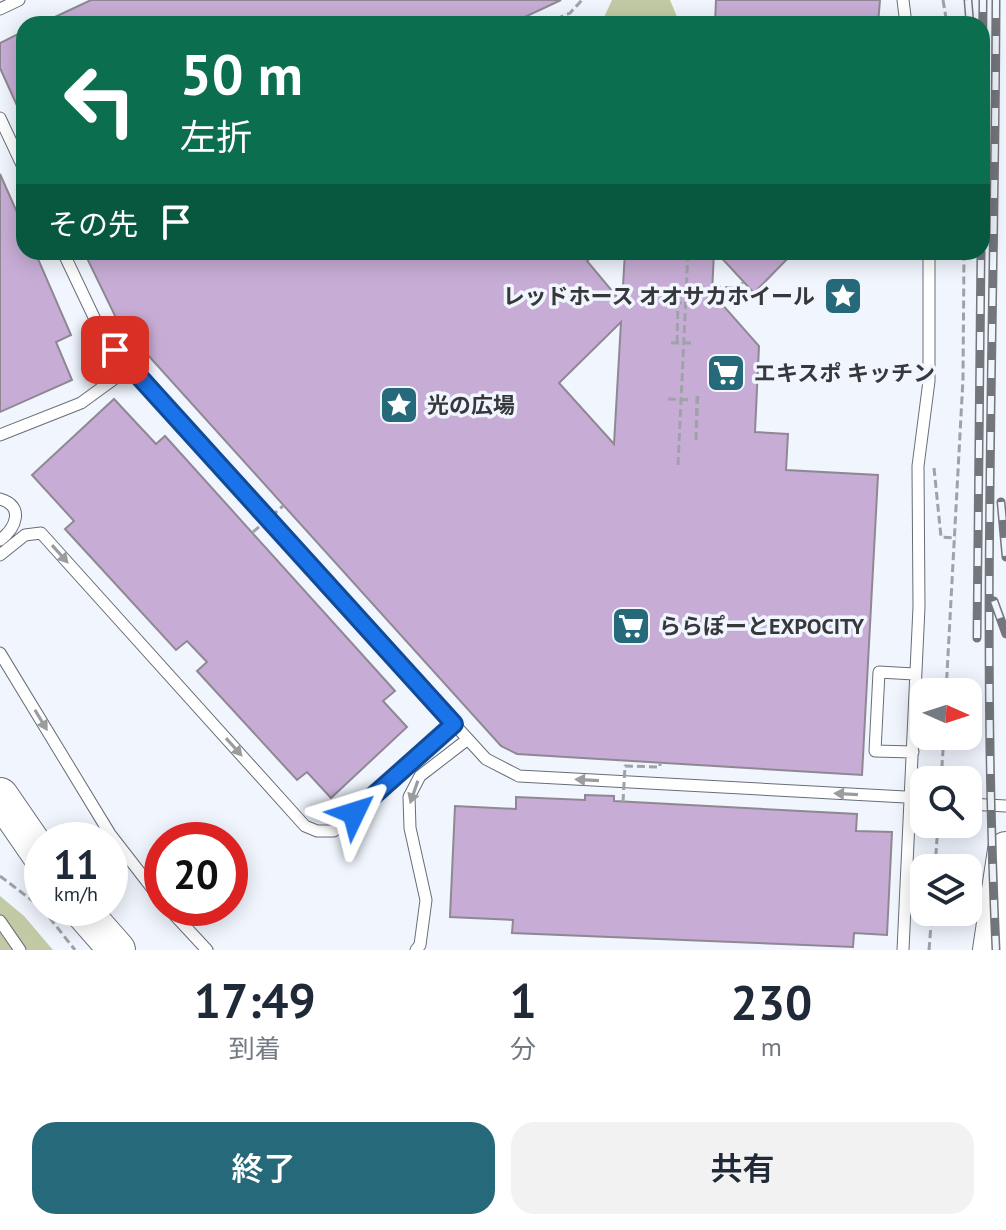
<!DOCTYPE html>
<html lang="ja">
<head>
<meta charset="utf-8">
<style>
  :root { --surface:#fff; --page:#f2f2f3; --text:#1f2937; --muted:#747a83; --accent:#25697b }
  body { margin:0; font-family:"PT Sans","Noto Sans JP",sans-serif; background:var(--page); color:var(--text); height:100vh; display:flex; flex-direction:column; font-size:30px; white-space:nowrap }
  * { box-sizing:border-box; margin:0 }
  p { font-size:26px; color:var(--muted) }
  .icon { flex:none; width:44px; height:44px; fill:none; stroke:currentColor; stroke-width:2; stroke-linecap:round; stroke-linejoin:round }
  .map { position:relative; height:950px; overflow:hidden }
  .details { display:flex; flex-direction:column; background:var(--surface); flex:1 }
  .details>* { flex:none }
  .banner { position:absolute; left:16px; top:16px; width:974px; height:244px; border-radius:24px; box-shadow:0 4px 20px #0003; background:#0b6e4f; color:#fff; overflow:hidden }
  .needle { width:52px; rotate:93deg }
  .buttons { position:absolute; left:910px; top:678px; display:grid; gap:16px }
  .buttons a { display:grid; place-items:center; width:72px; height:72px; border-radius:16px; background:var(--surface); box-shadow:0 4px 20px #0003; font-size:40px }
  .speed { position:absolute; left:24px; top:822px; display:flex; gap:16px; font-size:40px; font-weight:700; text-align:center }
  .speed>* { display:grid; place-content:center; width:104px; height:104px; border-radius:50%; background:var(--surface); box-shadow:0 4px 20px #0003; line-height:1 }
  .speed small { font-size:20px; font-weight:400 }
  .speed .limit { border:12px solid #d22; background:#fff; color:#111 }
  .pin { position:absolute; display:grid; place-items:center; width:68px; height:68px; color:#fff; margin:-34px; border-radius:16px; box-shadow:0 4px 12px #0006 }
  .me { position:absolute; width:88px; margin:-44px; rotate:49deg; stroke-linejoin:round; filter:drop-shadow(0 0 6px #0008) }
  .turn { display:flex; align-items:center; gap:28px; height:168px; padding:0 32px; font-size:36px }
  .turn .icon { width:104px; height:104px; stroke-width:2.5 }
  .turn b { display:block; font-size:56px; line-height:68px }
  .then { display:flex; align-items:center; height:76px; padding:0 32px; background:#0003; gap:16px; font-size:30px }
  .eta { display:flex; justify-content:space-evenly; align-items:center; height:136px; text-align:center }
  .eta b { font-size:48px; font-weight:600; line-height:56px }
  .primary-button { display:flex; gap:16px; margin-top:auto; padding:16px 32px }
  .primary-button a { flex:1; height:92px; border-radius:24px; background:var(--accent); color:#fff; font-size:32px; font-weight:600; line-height:92px; text-align:center }
  .primary-button a+a { background:var(--page); color:var(--text) }
  .map>svg:first-child { display:block }
</style>
</head>
<body>
<div class="map">
<svg width="1006" height="950" viewBox="0 0 1006 950">
  <rect width="100%" height="100%" fill="#f0f5fe"/>
  <path fill="#c2caa5" d="M612,0H670L680,24H601Z
    M0,896L24,916L53,950H0Z"/>
  <path fill="#c7add5" stroke="#8f8892" stroke-width="2" fill-rule="evenodd" d="M91,0H561L510,24H40Z
    M716,0H880L878,24H715Z
    M24,31V121L0,68V43Z
    M0,174L24,228V252H35L71,335L56,342L72,380L0,412Z
    M84,252H598L587,261L622,303L625,252H714L712,293L759,346L755,432L788,434L786,470L878,475L862,775L517,754L501,746L118,322ZM621,322L614,444L559,383Z
    M716,252H794L754,293Z
    M114,399L156,444L165,436L395,691L383,701L407,727L331,798L307,772L297,780L197,671L207,662L187,641L176,650L65,529L74,521L32,475Z
    M585,795L614,796V801L857,814L856,831L892,832L887,935L854,933L853,947L512,933L513,920L450,917L455,806L516,809V797L585,800Z"/>
  <g fill="none" stroke-linecap="round" stroke-linejoin="round">
    <defs>
      <path id="lane" d="M903,0L906,24
        M0,9L19,0
        M0,118L24,169
        M63,252L101,332L129,368L486,759L519,776L924,798
        M0,435L81,403L129,368
        M0,499C25,506 16,528 0,540
        M0,555L25,535L41,533L305,826L317,831H334L454,724
        M0,653L110,834L162,901
        M913,752L875,751L879,672L914,674
        M968,804L1006,806
        M168,908L207,950
        M0,921L20,950
        M416,950L420,945L426,900L410,828L409,797L420,776L468,739
        M903,950L919,607L918,466L929,381V252"/>
      <path id="primary" d="M0,796L42,857
        M80,908L117,950
        M991,950L1006,850"/>
    </defs>
    <use href="#lane" stroke="#686e77" stroke-width="13"/>
    <use href="#primary" stroke="#686e77" stroke-width="38"/>
    <path stroke="#9fa3a9" stroke-width="3" stroke-dasharray="8 4" stroke-linecap="butt" d="M943,0L947,24
      M545,24L570,13L582,0
      M933,24L946,17
      M35,254L40,252
      M686,285L700,286
      M713,287L736,288L744,282
      M677,343L678,303H685
      M696,440L698,392
      M696,440L697,396
      M678,465L688,252
      M934,468L941,537L956,538
      M946,692L963,379L964,252
      M941,780L944,736
      M935,868L938,824
      M0,876L42,908
      M42,908L75,950
      M929,950L932,912"/>
    <use href="#lane" stroke="#fff" stroke-width="11"/>
    <use href="#primary" stroke="#fff" stroke-width="36"/>
    <defs>
      <path id="rail" d="M968,0L970,24
        M996,0C995,317 981,634 996,950
        M982,120L983,0
        M1001,502L1006,557
        M994,601L1006,634
        M977,638L981,252"/>
    </defs>
    <use href="#rail" stroke="#73767b" stroke-width="9"/>
    <use href="#rail" stroke="#f0f5fe" stroke-width="6" stroke-dasharray="18" stroke-linecap="butt"/>
    <path stroke="#9fa3a9" stroke-width="3" stroke-dasharray="8 4" stroke-linecap="butt" d="M671,343H695
      M668,399L692,400
      M253,532L283,506
      M623,802L625,766L660,767V763"/>
  </g>
  <defs><path id="oneway-solid" d="M-6-.8H1V-3.2L6.5 0L1 3.2V.8H-6Z" transform="scale(2)"/></defs>
  <g fill="#9a9c9e">
    <use href="#oneway-solid" transform="translate(60 554) rotate(48)"/>
    <use href="#oneway-solid" transform="translate(41 720) rotate(59)"/>
    <use href="#oneway-solid" transform="translate(234 747) rotate(48)"/>
    <use href="#oneway-solid" transform="translate(587 780) rotate(-177)"/>
    <use href="#oneway-solid" transform="translate(414 792) rotate(109)"/>
    <use href="#oneway-solid" transform="translate(846 794) rotate(-177)"/>
  </g>
  <g fill="none" stroke-linecap="round" stroke-linejoin="round">
    <defs>
      <path id="route" d="M115,350L454,724L354,813"/>
    </defs>
    <use href="#route" stroke="#114b97" stroke-width="20"/>
    <use href="#route" stroke="#1a73e8" stroke-width="14"/>
  </g>
  <defs>
    <symbol id="sight-square" viewBox="-11 -11 22 22"><rect x="-9" y="-9" width="18" height="18" rx="4" fill="#25697b" stroke="#f0f5fe"/><path d="M0-6L1.8-2.2L6-1.7L2.9 1.2L3.7 5.4L0 3.3L-3.7 5.4L-2.9 1.2L-6-1.7L-1.8-2.2Z" fill="#fff"/></symbol>
    <symbol id="supermarket-square" viewBox="-11 -11 22 22"><rect x="-9" y="-9" width="18" height="18" rx="4" fill="#25697b" stroke="#f0f5fe"/><path d="M-6-5.5h2.5l.6 2H6L4.5 2H-2.5L-4.4-4H-6ZM-1.5 3.2a1.3 1.3 0 1 0 .1 0ZM3 3.2a1.3 1.3 0 1 0 .1 0Z" fill="#fff"/></symbol>
  </defs>
  <g fill-rule="evenodd">
    <use href="#sight-square" x="821" y="274" width="44" height="44"/>
    <use href="#supermarket-square" x="704" y="351" width="44" height="44"/>
    <use href="#sight-square" x="377" y="383" width="44" height="44"/>
    <use href="#supermarket-square" x="609" y="604" width="44" height="44"/>
  </g>
  <g text-anchor="middle" dominant-baseline="central" stroke-width="7" stroke-linejoin="round" paint-order="stroke">
    <g font-size="22" font-weight="bold" fill="#36383c" stroke="#f0f5fe" text-anchor="start">
      <text x="815" y="296" text-anchor="end">レッドホース オオサカホイール</text>
      <text x="754" y="373">エキスポ キッチン</text>
      <text x="427" y="405">光の広場</text>
      <text x="659" y="626">ららぽーとEXPOCITY</text>
    </g>
  </g>
</svg>
<div class="buttons">
<a><svg class="needle" viewBox="-14 -14 28 28"><path d="M0-13l5 13h-10z" fill="#e53935"/><path d="M0 13l5-13h-10z" fill="#747a83"/></svg></a>
<a><svg class="icon" aria-label="search" viewBox="0 0 24 24"><circle cx="10" cy="10" r="6"/><path d="M15 15l6 6"/></svg></a>
<a><svg class="icon" aria-label="layers" viewBox="0 0 24 24"><path d="M12 4l9 5-9 5-9-5zM3 14l9 5 9-5"/></svg></a>
</div>
<div class="speed"><div>11<small>km/h</small></div><div class="limit">20</div></div>
<div class="pin" style="left:115px;top:350px;background:#d93025"><svg class="icon" aria-label="arrive" viewBox="0 0 24 24"><path d="M6 21V4h12l-3 4 3 4H6"/></svg></div>
<svg class="me" style="left:354px;top:813px" viewBox="-20 -20 40 40"><path d="M0-17L14 15 0 8-14 15z" fill="#1a73e8" stroke="#fff" stroke-width="4"/></svg>
<div class="banner">
<div class="turn"><svg class="icon" aria-label="left" viewBox="0 0 24 24"><path d="M17 20v-9H6M10 6l-5 5 5 5"/></svg><div><b>50 m</b>左折</div></div>
<div class="then">その先<svg class="icon" aria-label="arrive" viewBox="0 0 24 24"><path d="M6 21V4h12l-3 4 3 4H6"/></svg></div>
</div>
</div>
<section class="details">
<div class="eta">
<div><b>17:49</b><p>到着</p></div>
<div><b>1</b><p>分</p></div>
<div><b>230</b><p>m</p></div>
</div>
<div class="primary-button"><a>終了</a><a>共有</a></div>
</section>
</body>
</html>
